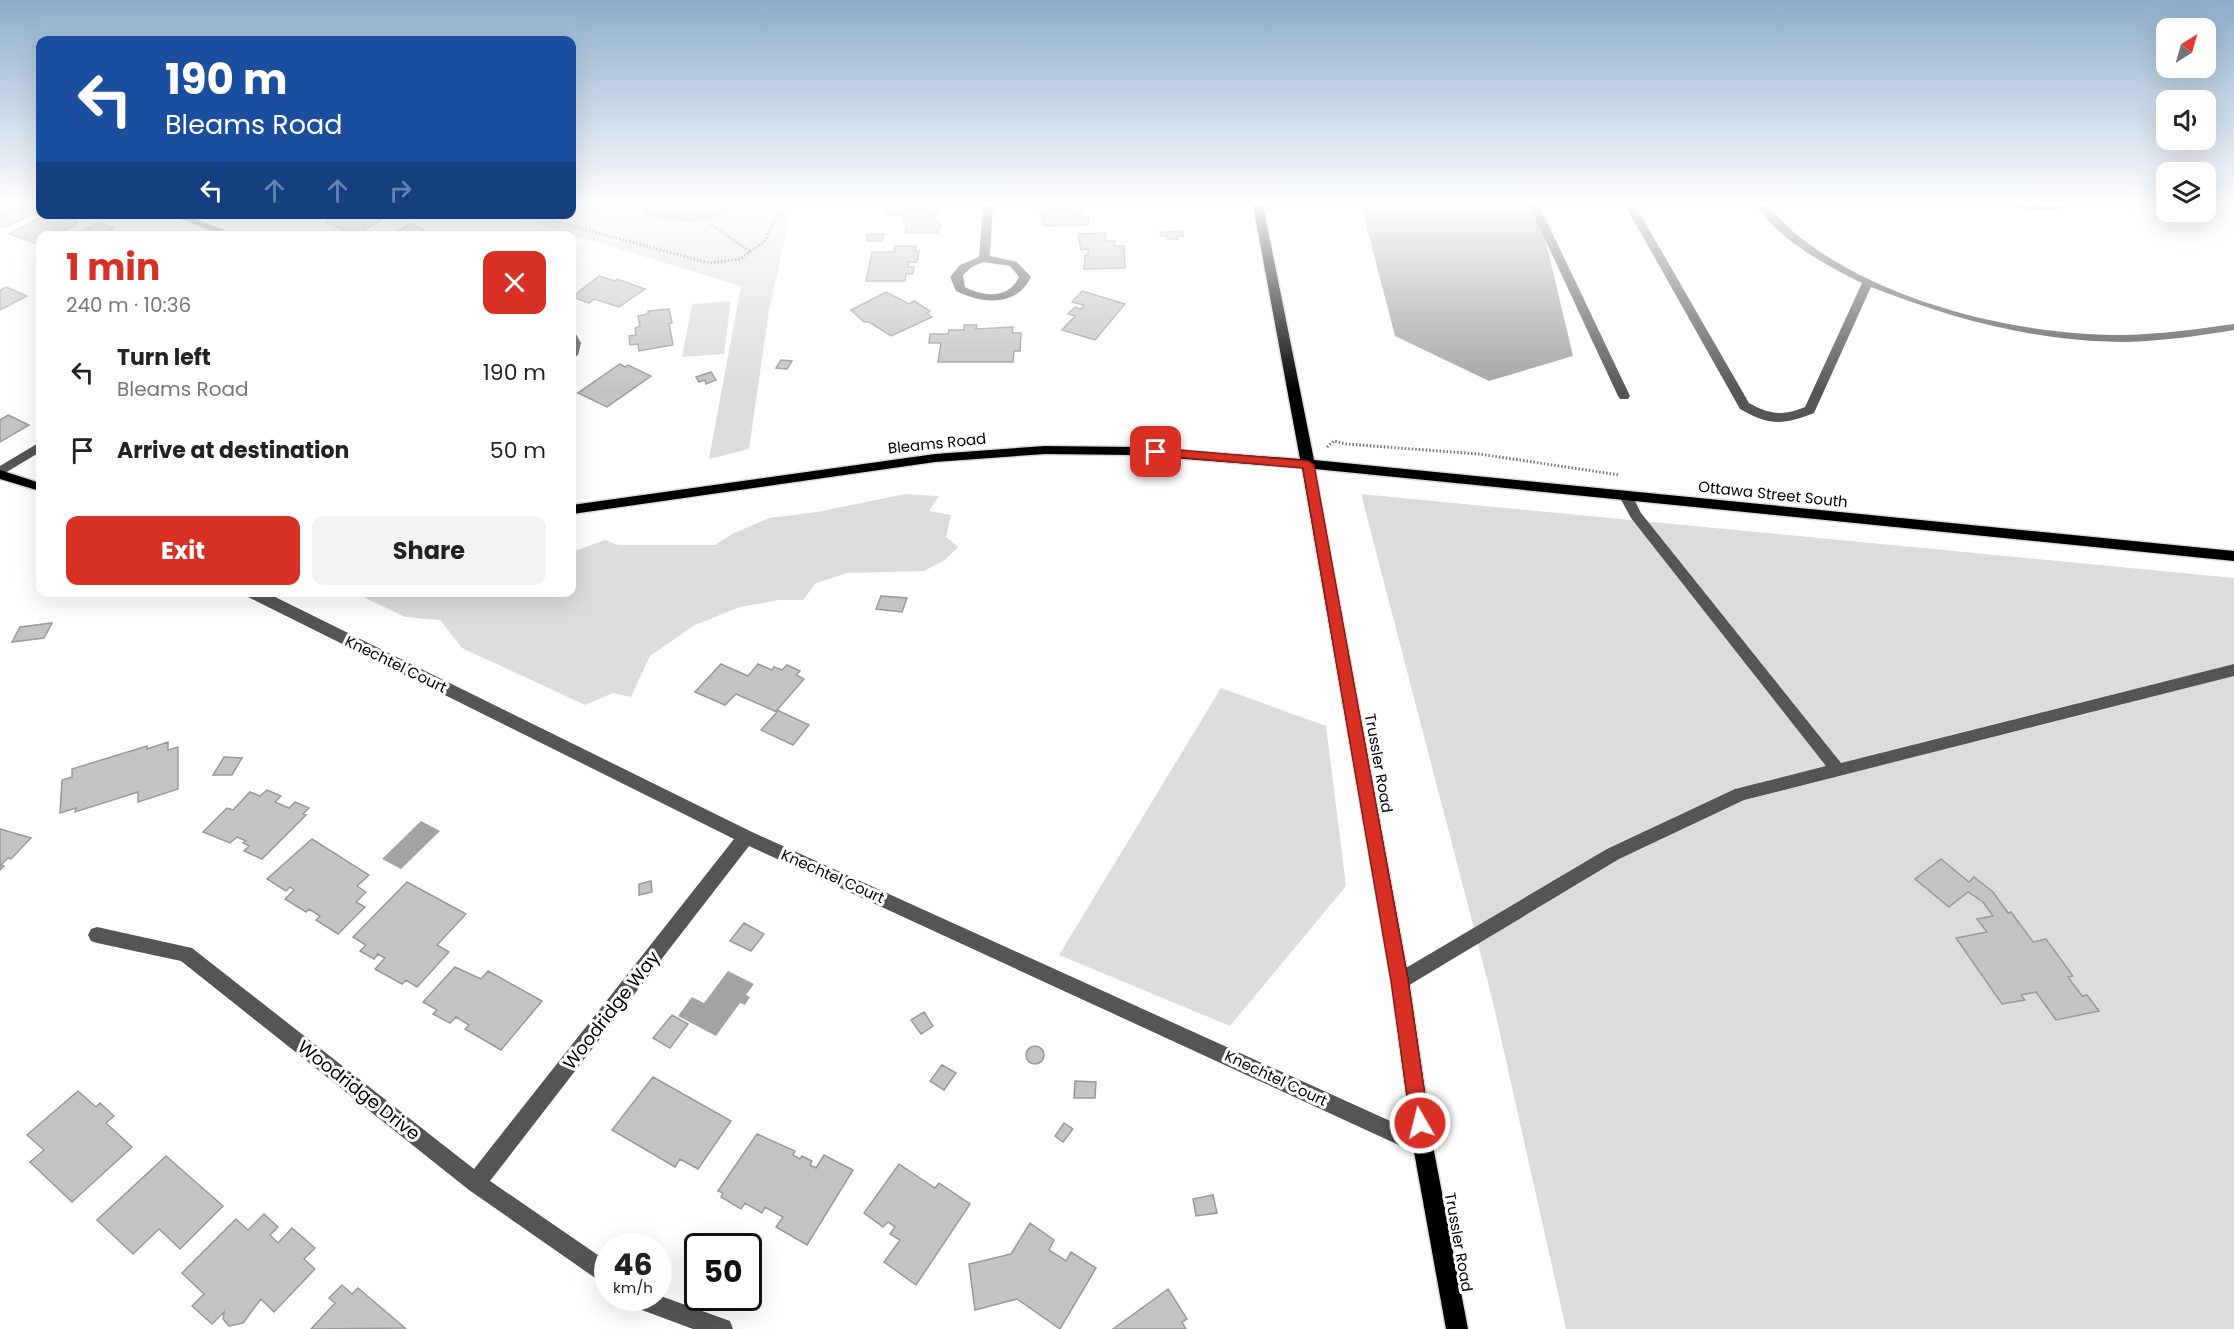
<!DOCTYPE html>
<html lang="en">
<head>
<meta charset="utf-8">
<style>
  :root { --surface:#fff; --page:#f2f2f2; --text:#222; --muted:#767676; --accent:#d93025 }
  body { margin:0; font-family:Poppins,sans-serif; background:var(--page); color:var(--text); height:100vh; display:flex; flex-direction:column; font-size:22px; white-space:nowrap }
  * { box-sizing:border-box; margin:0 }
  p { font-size:20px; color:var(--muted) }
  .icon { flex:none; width:33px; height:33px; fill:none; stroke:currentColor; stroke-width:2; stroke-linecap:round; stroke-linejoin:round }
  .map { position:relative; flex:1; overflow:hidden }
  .side { position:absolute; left:36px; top:231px; width:540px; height:366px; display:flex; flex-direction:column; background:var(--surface); border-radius:12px; box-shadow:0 6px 24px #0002 }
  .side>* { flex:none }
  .guide { position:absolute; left:36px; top:36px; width:540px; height:183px; border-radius:12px; box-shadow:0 6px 24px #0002; background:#1a4fa0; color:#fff; overflow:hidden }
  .needle { width:39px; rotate:37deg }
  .fabs { position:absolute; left:2156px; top:18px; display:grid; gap:12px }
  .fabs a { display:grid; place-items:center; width:60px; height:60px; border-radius:12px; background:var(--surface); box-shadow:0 6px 24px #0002; font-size:30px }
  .speed { position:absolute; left:594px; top:1233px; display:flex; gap:12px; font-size:30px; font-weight:700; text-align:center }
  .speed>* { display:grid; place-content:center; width:78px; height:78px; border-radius:50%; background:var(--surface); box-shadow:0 6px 24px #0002; line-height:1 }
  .speed small { font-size:15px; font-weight:400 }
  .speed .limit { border:3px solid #111; border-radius:9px; background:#fff; color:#111 }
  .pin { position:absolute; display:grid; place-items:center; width:51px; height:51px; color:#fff; margin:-26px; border-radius:12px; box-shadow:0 3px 9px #0006 }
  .me { position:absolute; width:66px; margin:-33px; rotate:352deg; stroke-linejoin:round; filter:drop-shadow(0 0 4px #0008) }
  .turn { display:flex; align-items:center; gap:21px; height:126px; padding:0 30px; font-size:27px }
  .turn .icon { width:78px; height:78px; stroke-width:2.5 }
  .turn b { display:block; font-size:42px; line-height:51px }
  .lanes { display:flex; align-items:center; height:57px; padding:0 30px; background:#0003; justify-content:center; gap:30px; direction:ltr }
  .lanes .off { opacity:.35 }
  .round { display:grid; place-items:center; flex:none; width:63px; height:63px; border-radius:12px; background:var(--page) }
  .head { display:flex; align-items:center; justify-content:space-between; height:102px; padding:0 30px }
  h1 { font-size:36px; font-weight:700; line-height:45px; color:var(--accent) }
  .cta { display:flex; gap:12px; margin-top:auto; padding:12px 30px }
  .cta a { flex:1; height:69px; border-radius:12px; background:var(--accent); color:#fff; font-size:24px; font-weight:700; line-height:69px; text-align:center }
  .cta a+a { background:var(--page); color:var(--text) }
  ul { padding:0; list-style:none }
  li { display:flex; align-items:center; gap:18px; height:78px; padding:0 30px }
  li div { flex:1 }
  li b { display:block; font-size:22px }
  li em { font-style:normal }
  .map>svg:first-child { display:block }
</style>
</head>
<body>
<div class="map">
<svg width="2234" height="1329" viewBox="0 0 2234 1329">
  <rect width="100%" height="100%" fill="#fff"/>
  <path fill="#dcdcdc" d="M572,205H945L792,207L769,310L749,449L709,459L741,286L507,215L572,214Z
    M731,301L724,354L682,357L692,304Z
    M905,494L939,496L929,511L951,515L946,537L958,547L945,560L924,571L848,573L816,583L803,600H779L740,607L695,625L650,656L631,697L613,693L585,705L462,648L440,620L405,617L355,593L572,592V552L605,540L618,545H715L732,534L769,518L817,512Z
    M1361,494L2234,578V1329H1566L1492,998Z
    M1221,688L1326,726L1346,886L1230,1026L1059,955Z"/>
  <path fill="#a3a3a3" d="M647,205H736C718,226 668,224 644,214L643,210Z
    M1361,205H1533L1539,213L1573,356L1489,381L1395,336Z
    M421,821L440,831L401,869L382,859Z
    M728,971L754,984L746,995L750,997L745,1005L740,1003L716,1036L678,1016L692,997L704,1003Z"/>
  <path fill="#c4c4c4" stroke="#999" stroke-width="1.5" d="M2,205H19L37,212L4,228L0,226V206Z
    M1037,205H1081L1080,217H1089V225L1043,226L1041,214L1043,211H1037Z
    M934,208L933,213H939L938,215H934V221H939L941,224L937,233H905L907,221H903L904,215H886L887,209Z
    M47,214H69L61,219L73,220L77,221V224L55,236H40L38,244L9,234Z
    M337,214H371L369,216L381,220L356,235L325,222Z
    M98,222L113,228L108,231L122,236H73Z
    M409,224L423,229L421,230L437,236H390Z
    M1182,231L1183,236H1177L1178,239H1168L1167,236H1161L1160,232Z
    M1105,233L1106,241H1115V246H1124L1125,268L1084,269L1085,255H1088V249L1081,250L1078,234Z
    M868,234H884L882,241H866Z
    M895,246H916L915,251H919L917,262H909L908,267H914L913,274H906L905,281H866L872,252H894Z
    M599,276L615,281L617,279L645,289L619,307L594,299L589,303L572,297Z
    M6,287L27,296L0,310V290Z
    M1082,291L1125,304L1095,340L1062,330L1075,316L1068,314L1075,307L1081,309L1084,305L1072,302Z
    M886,292L909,304L914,301L930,311L927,313L932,317L891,336L869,322H864L851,310Z
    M669,309L672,323L669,324L673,345L639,351L638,344L630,345L629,336L636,335L635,328L640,326L638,316L648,314V311Z
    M964,325H977L976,329L1013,327L1012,333H1021L1020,351H1014L1013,362H938L941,343H929L930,334H948L949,330H964Z
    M781,360L792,361L787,369L776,368Z
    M620,364L625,367L628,365L651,376L607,407L578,393Z
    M711,372L716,380L706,384L705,380L699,382L696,377Z
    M8,415L29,425L0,442V420Z
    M881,596L907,598L902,612L876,609Z
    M52,623L44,638L12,642L20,627Z
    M721,664L748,676L758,664L772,670L774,667L782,670L787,665L800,671L796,675L804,679L777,710L809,725L793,745L761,730L777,712L736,694L725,705L695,692Z
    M168,742V750L178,747V789L138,802V792L75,812L76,808L60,813L62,780L72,777V769L147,746V749Z
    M224,757L242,758L232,775H213Z
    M267,790L281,796L275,802L289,808L295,802L309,808L303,814L306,815L262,859L244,851L249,846L243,843L246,841L237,837L230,843L203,832L227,808L233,810L250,792L260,796Z
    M0,829L31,838L11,859L8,858L1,865L4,866L0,870Z
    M312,839L369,875L357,886L366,892L356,902L365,907L338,934L316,920L320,916L309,909L306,912L285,899L294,890L290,887L286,891L267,879Z
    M1941,859L1969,882L1974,877L1993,892L2008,913L2011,912L2033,942L2046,939L2073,976L2068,977L2082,996L2087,995L2099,1011L2056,1020L2036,992L2021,995L2025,1000L2002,1004L1956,938L1987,932L1977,919L1993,916L1983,902L1968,892L1949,907L1915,879Z
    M651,881L652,892L639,895V884Z
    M407,882L466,914L437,945L449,952L417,987L406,980L402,984L375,969L385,958L378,954L374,959L360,951L366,945L353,937Z
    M744,923L764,934L751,951L730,941Z
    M455,967L481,979L488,971L542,1001L501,1050L465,1029L469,1025L456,1017L450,1023L433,1014L437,1010L423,1002Z
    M924,1012L933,1026L921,1034L911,1020Z
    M672,1015L688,1024L670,1048L653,1038Z
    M1026 1055a9 9 0 1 1 18 0a9 9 0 1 1-18 0Z
    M942,1065L956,1073L944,1090L930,1081Z
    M653,1077L731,1121L698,1169L680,1159L675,1167L612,1130Z
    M1075,1081L1096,1082L1095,1098H1074Z
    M78,1091L96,1107L100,1103L114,1116L106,1123L132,1147L72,1202L30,1162L44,1150L27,1135Z
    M1064,1123L1073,1129L1063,1142L1055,1136Z
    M757,1134L795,1151L793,1155L800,1159L802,1156L812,1161L810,1165L816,1168L824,1155L853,1170L807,1245L776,1227L783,1217L765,1207L762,1213L745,1203L741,1209L721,1197L723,1193L718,1191Z
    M166,1156L223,1206L180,1249L159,1229L133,1254L97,1220Z
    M899,1164L935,1188L939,1183L970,1204L916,1285L884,1262L900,1240L890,1234L895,1227L888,1222L883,1227L864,1213Z
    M1213,1195L1217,1213L1196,1216L1193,1199Z
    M264,1214L278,1227L270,1235L278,1243L292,1228L315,1248L304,1259L315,1269L274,1312L261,1299L243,1323L229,1326L223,1319L224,1312L212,1324L192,1306L204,1294L182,1273L236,1219L248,1230Z
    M1030,1223L1054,1240L1049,1250L1066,1261L1071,1252L1096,1268L1060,1329L1017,1299L975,1310L969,1264L1011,1254Z
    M342,1285L352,1294L358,1288L405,1328L311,1329L335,1303L329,1298Z
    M1168,1289L1187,1319L1182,1322L1186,1329H1113Z"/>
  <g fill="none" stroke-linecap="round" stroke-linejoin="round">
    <defs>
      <path id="major" d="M1253,205H1263L1314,460L2234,551V561L1315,469L1409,981L1433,1146L1468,1329H1446L1413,1146L1391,981L1302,468L1133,455L1045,454L935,462L572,514V505L935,454L1045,446L1133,447L1300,459Z
        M0,470L40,483V491L0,479Z"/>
    </defs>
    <use href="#major" stroke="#dbdbdb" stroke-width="3"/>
    <path stroke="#777" stroke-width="3" stroke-dasharray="1.5 2" stroke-linecap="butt" d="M528,214L709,263L740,259L764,242L778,214L790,206L862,205
      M711,224L751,252
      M1327,447L1334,441L1346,444L1479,454L1620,475"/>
    <path fill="#555" fill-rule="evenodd" d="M983,205H993L990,256L1017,262L1031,277C1017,307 982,304 956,291L950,277L960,265L979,257ZM983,262L1010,266L1019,277C1009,299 984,297 965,287L963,275L972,267Z
      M1529,205H1539L1630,396L1628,399H1620L1618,396Z
      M1625,205H1635L1749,403C1770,415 1783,416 1805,407L1862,283C1824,264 1780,241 1756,205H1767C1776,214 1785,225 1796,234C1879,302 2018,336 2125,335C2162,334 2198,329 2234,324V330C2198,336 2161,341 2125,342C2037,342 1952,319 1871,287L1814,413C1784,425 1769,426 1740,409Z
      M2012,205H2070C2060,212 2022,212 2012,205Z
      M168,214H184L239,236H223Z
      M572,333L576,334L581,343L578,355L572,359Z
      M40,442V452L0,476V466Z
      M1626,491L1631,493L1641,513L1841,763L2234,664V676L1744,800L1619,859L1406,987L1400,989L1394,987L1391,981L1394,975L1607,849L1735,789L1826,766L1631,518L1619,496Z
      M244,592H265L752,832L1430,1139L1433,1146L1430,1153L1423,1156L1416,1153L749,846L490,1181L608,1262V1285L601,1282L469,1190L181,961L97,943L91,941L88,935L91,929L97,927L192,948L474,1169L734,839L246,596Z
      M658,1295L730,1321L733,1329H693L631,1306L628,1298H658Z"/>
    <use href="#major" fill="#000" fill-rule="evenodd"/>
  </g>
  <linearGradient id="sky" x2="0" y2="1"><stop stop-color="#8cadcc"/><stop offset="0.52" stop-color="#fff"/><stop offset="1" stop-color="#fff" stop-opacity="0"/></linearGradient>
  <rect width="2234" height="391" fill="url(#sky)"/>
  <path fill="#d93025" stroke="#8d1f18" stroke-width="1.5" d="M1156,448L1308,461L1314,465L1408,981L1429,1123L1426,1129L1420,1132L1413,1129L1411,1123L1391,981L1303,468L1152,455V450Z"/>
  <g text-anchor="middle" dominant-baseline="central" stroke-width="6" stroke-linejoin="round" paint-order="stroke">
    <g font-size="15" fill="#000" stroke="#fff">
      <text transform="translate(937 443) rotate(-6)">Bleams Road</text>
      <text transform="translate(1773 494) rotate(6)">Ottawa Street South</text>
      <text transform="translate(396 664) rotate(26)">Knechtel Court</text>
      <text transform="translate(1379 763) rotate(80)">Trussler Road</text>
      <text transform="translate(833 876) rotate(24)">Knechtel Court</text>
      <text transform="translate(1276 1078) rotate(25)">Knechtel Court</text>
      <text transform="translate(1459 1242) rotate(80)">Trussler Road</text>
    </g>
    <g font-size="18" fill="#000" stroke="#fff">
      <text transform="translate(611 1010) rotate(-52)">Woodridge Way</text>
      <text transform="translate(359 1090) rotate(38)">Woodridge Drive</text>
    </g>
  </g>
</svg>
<div class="fabs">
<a><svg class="needle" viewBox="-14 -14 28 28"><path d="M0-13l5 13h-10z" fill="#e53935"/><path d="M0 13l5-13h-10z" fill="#767676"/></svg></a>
<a><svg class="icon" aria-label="sound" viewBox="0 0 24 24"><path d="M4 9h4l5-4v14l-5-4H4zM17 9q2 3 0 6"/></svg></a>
<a><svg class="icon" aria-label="layers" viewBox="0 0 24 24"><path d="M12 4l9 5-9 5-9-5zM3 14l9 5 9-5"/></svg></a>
</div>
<div class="speed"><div>46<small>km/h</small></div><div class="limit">50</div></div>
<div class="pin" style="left:1156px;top:452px;background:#d93025"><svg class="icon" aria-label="arrive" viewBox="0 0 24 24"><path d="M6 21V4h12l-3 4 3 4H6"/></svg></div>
<svg class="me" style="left:1420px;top:1123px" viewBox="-20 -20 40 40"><circle r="17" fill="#d93025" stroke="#fff" stroke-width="3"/><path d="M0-11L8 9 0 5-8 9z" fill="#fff"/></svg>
<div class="guide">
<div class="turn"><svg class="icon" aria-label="left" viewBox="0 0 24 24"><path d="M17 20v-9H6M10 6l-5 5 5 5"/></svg><div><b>190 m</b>Bleams Road</div></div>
<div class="lanes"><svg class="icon" aria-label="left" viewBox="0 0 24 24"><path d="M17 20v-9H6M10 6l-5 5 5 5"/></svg><svg class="icon off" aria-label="ahead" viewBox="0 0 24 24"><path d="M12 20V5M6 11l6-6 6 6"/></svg><svg class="icon off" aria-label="ahead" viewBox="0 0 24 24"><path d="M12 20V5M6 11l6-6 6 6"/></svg><svg class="icon off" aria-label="right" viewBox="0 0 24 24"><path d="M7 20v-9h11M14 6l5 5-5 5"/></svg></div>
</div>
<section class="side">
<div class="head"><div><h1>1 min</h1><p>240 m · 10:36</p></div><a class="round" style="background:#d93025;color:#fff"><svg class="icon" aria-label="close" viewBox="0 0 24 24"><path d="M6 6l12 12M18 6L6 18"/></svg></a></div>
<ul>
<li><svg class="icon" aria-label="left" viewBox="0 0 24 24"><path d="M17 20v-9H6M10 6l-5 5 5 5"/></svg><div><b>Turn left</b><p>Bleams Road</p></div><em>190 m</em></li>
<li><svg class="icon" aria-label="arrive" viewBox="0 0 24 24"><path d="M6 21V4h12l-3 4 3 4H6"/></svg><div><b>Arrive at destination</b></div><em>50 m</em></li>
</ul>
<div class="cta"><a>Exit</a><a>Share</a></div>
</section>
</div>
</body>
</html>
